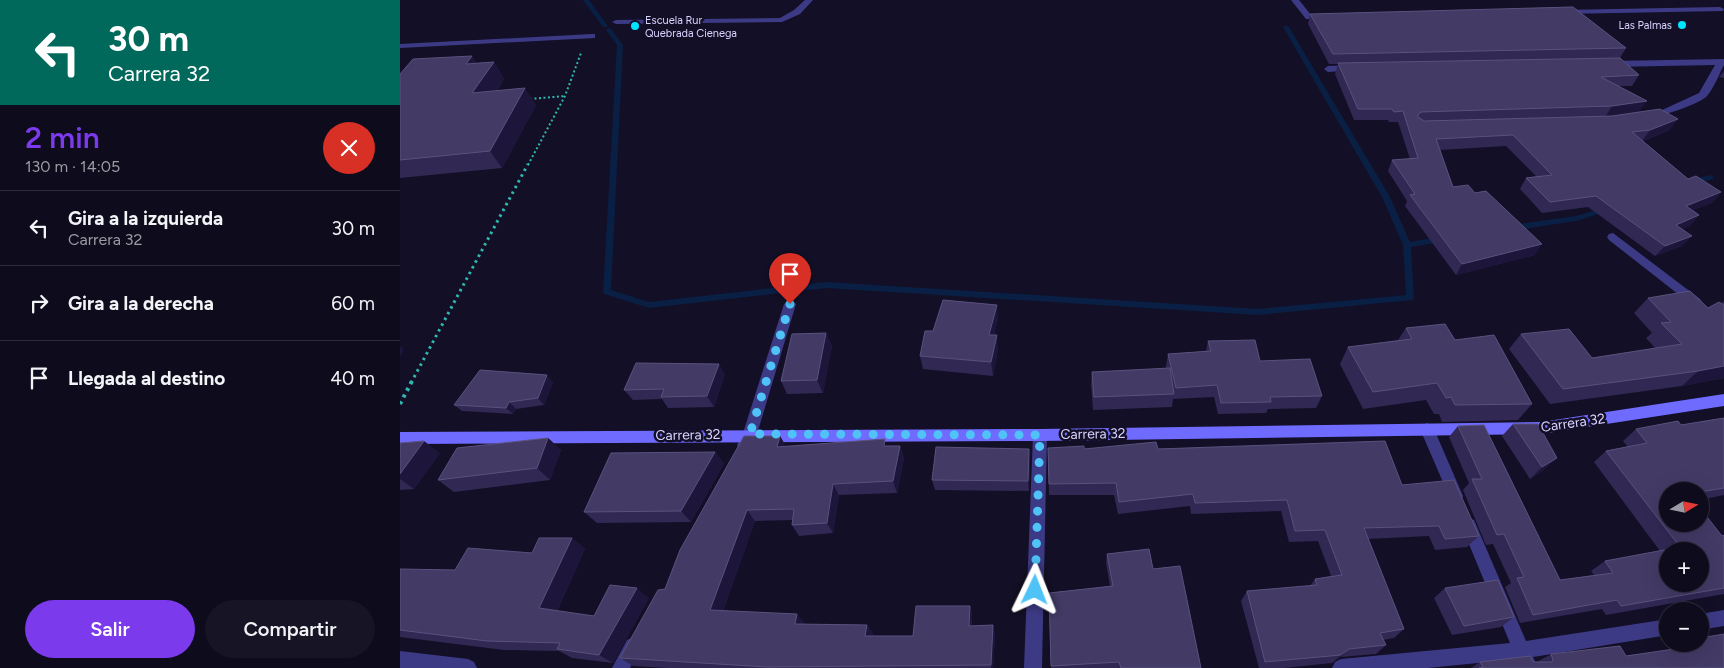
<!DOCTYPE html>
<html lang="es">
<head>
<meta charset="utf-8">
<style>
  :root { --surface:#0e0b1c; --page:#171425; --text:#f1f3f6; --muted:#9b9ba3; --line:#2e2b3b; --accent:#7c3aed }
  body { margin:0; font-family:Figtree,sans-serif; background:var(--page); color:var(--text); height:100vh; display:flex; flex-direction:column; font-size:19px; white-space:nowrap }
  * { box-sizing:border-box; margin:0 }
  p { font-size:16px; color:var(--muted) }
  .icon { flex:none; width:28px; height:28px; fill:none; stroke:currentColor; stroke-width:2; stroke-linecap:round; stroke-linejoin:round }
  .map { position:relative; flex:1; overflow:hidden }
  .panel { display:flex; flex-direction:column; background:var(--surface); width:400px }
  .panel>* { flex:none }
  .top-card { background:#00695c; color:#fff; overflow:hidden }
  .needle { width:32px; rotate:80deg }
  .buttons { position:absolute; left:1259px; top:482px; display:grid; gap:10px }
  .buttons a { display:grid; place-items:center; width:50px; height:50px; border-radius:50%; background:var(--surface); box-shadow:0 5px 20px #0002,0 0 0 1px var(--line); font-size:25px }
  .pin { position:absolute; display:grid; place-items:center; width:42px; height:42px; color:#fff; margin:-51px -21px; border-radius:50% 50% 50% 0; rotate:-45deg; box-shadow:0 0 5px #0007 }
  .pin .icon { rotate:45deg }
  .me { position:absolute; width:55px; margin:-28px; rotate:2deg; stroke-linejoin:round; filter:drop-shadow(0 0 4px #0008) }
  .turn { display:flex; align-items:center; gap:18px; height:105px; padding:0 25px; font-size:22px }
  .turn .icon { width:65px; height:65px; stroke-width:2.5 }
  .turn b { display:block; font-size:35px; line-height:42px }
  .round { display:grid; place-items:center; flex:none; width:52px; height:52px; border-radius:26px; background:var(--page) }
  .overview { display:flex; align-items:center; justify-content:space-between; height:85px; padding:0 25px }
  h1 { font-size:30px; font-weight:600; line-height:38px; color:var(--accent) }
  .primary-button { display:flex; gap:10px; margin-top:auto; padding:10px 25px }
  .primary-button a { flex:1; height:58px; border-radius:30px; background:var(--accent); color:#fff; font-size:20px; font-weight:600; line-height:58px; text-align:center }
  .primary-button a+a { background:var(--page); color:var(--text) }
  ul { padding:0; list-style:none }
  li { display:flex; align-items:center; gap:15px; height:75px; padding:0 25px; border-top:1px solid var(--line) }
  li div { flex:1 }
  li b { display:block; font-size:19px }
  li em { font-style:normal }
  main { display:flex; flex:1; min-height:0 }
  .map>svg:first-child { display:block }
</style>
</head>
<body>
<main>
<section class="panel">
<div class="top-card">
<div class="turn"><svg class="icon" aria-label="left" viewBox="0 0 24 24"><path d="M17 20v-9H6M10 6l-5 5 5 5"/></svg><div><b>30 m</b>Carrera 32</div></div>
</div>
<div class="overview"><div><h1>2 min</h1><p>130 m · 14:05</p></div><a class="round" style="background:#d93025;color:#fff"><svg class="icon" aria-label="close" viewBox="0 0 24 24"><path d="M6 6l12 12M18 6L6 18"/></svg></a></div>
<ul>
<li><svg class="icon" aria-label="left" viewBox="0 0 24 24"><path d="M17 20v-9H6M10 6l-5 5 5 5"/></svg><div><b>Gira a la izquierda</b><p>Carrera 32</p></div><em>30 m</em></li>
<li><svg class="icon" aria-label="right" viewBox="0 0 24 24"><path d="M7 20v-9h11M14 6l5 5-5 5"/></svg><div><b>Gira a la derecha</b></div><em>60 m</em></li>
<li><svg class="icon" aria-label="arrive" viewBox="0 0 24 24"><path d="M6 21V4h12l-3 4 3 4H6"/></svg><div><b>Llegada al destino</b></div><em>40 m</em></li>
</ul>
<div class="primary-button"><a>Salir</a><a>Compartir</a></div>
</section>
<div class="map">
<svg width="1324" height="668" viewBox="0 0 1324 668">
  <rect width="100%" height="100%" fill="#130f26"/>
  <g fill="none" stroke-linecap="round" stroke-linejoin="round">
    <path fill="#0a1f44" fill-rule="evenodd" d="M183,0H189L208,26L207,27H203Z
      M886,25L889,27L990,197L1010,242L1042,236L1046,239L1042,242L1011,247L1014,298L1013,300L858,315L427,288L249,308L204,294L203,292L217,45L206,30L209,28L211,29L223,45L211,290L249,302L427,282L858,309L1006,295L1003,245L982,197L883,27Z
      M1310,175L1314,177L1313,179L1290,185L1286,183L1287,181Z
      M1206,207H1209L1210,209L1209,211L1176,221L1111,231L1107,228L1111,225L1176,216Z"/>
    <path stroke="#2fb8b0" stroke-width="2" stroke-dasharray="2 2.5" stroke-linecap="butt" d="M130,99L165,96
      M128,165L165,96L181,53"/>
    <path stroke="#2fb8b0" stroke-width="3" stroke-dasharray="2.5 4" stroke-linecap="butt" d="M11,383L128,164"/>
    <path stroke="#2fb8b0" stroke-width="4" stroke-dasharray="3 4.5" stroke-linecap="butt" d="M0,404L12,381"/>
    <path fill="#3d3a85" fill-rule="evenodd" d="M405,0H413L400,14L382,22L216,24L212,22L216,20L380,18L394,10Z
      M192,34H195V38L0,48V44Z"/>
    <path fill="#3d3a85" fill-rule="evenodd" d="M891,0H899L911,15H925L929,17L925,19H906Z
      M1320,7L1324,9L1323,11L1162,14L1158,12L1162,10Z
      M1324,59V65C1319,74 1314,88 1307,96C1300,104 1256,119 1245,117V113L1260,111L1299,93L1315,65L1211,67L1207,64L1211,61Z
      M953,65L957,68L956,70L928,72L924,69L928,66Z
      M1213,233L1300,299L1302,302L1300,305H1292L1209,240L1207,237L1209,234Z
      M390,300L396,304L357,434L349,449L344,451L339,449L337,445L343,433L384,304Z
      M1027,423L1032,425L1034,429L1063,496L1061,501L1056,503L1051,501L1049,496L1020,429L1022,425Z
      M640,429L645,431L647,435L642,668H624L633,435L635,431Z
      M1069,518L1074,520L1126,641L1268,619V635L1133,657L1138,668H1120L1117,659L1028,668H932L935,662L941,659L1110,643L1061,525L1064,520Z
      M1324,610V626L1300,630V614Z
      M233,637L239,640L242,646L230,668H212L227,640Z
      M0,651L68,659L74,662L77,668H0Z"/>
    <path fill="#6f6bff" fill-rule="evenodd" d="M1324,394V406L1141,434L640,441L0,444V432L640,429L1141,422Z"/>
  </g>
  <path fill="#312854" d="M910,14L1226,48L1220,58L1239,75L1232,86H1219L1239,112L1270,130L1243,141L1288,179L1321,192L1312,203L1293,210L1299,215L1290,226L1282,229V246L1255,256L1188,207L1142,213L1120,189L1126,178L1136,176L1106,146L1040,150L1053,187L1135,255L1056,275L1005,206L1007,201L988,171L992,160L1010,159L998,122H989L988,120H954L935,74L938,64H929L908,24Z
    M94,62L104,79L97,91L136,105L102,168L0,178V74L77,63Z
    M1324,71V78L1319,77Z
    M1248,298L1308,308L1322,303L1324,301V378L1282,386L1150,404L1109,349L1121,334L1192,358L1255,348L1246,338L1252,333L1234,313Z
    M598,318L594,335L598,349L593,376L523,369L520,356L533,331Z
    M1006,328L1055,340L1132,404L1118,420L1042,422L1039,414H1034L1026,400L963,409L940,364L948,347L998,340Z
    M426,333L432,346L423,393L387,394L381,381Z
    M808,341L860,361L922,396L916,408L868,409L866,413L818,414L814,397L773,399L772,407L693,410L691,385L692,372L766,369V366L768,354L806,351Z
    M325,374L314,407L268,408L262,399L233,400L224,390Z
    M153,382L144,405L116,409L113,414L62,411L54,405Z
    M1324,418V495L1300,500V491H1268L1322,536L1324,535V594L1206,615L1202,609L1120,623L1105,587L1111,583L1093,544L1086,545L1063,490L1069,483L1049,437L1058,426L1160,580L1194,575L1191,571L1205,561L1260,551L1194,462L1206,451L1228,447L1223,441L1236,429L1281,425Z
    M1113,424H1138L1144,470L1130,479L1102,436Z
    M380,436L386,447L500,446L504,458L497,493L439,495L433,533L399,536L392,525V520L355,521L323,611L405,623V624L467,625L473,634V636H513L570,606L572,616V626L593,625L595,634L593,668H267L233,666L220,658L265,589Z
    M148,438L161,450L150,480L54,492L38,480Z
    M0,443L40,453L14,489L0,490Z
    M648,448L684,449H758L1002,485L1079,536L1067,547L1035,550L1029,536L968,539L1004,629L994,638L983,640L986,645L976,654L941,657L932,663L884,668H859L841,601L847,591L910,586L915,579L931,576L918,541L889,542L881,511L791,514L790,506L718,514L714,495H649Z
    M629,449L630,459L629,491L535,490L532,480Z
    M315,452L324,464L291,522L197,523L184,512Z
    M172,538L185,549L157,611L194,616L249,598L213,663L172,658L159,651L104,650L0,637V569L55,570L132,553Z
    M707,554L753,569L801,668H651L649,593L710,586L706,563Z
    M1045,588L1114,617L1101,627L1052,635L1034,598Z
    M1284,644H1300L1324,668H1071L1080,662H1137L1151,654L1226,656L1274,649V648Z"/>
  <path fill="#1d163a" d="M72,56L83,72L66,64Z
    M94,62L104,79L84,110L72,93Z
    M125,88L136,105L102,168L90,151Z
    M1247,101L1239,112L1205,117L1212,106Z
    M1278,119L1270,130L1242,141L1250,130Z
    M1321,192L1312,203L1276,217L1286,206Z
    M1299,215L1290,226L1267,236L1276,225Z
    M1292,236L1282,246L1255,256L1265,246Z
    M1142,244L1135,255L1056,275L1062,264Z
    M597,305L598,318L591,348L589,335Z
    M426,333L432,346L423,393L417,380Z
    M597,335L598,349L593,376L591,362Z
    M0,346L4,350L0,357Z
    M319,364L325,374L314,407L307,396Z
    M1324,366V378L1282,386L1298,371Z
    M147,375L153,382L144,405L138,398Z
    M109,402L116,409L113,414L106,408Z
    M380,436L387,448L377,447Z
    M148,438L161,450L150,480L137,468Z
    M24,441L40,453L14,489L0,479V474Z
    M500,446L504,458L497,493L493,481Z
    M629,449L630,459L629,491L628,481Z
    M315,452L324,464L291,522L281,511Z
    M1157,458L1144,470L1130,479L1142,467Z
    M433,484L439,495L433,533L427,523Z
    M347,510L355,521L320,619L310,610Z
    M172,538L185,549L154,617L139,608Z
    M237,588L249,598L213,663L199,655Z
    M570,606L572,616L571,634L569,626Z
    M397,614L405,623L403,633L395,624Z
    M467,625L473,634L471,645L465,636Z
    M593,625L595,634L593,668H591V665Z
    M949,649L941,657L932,663L941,655Z"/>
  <path fill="#433a66" stroke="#5a527e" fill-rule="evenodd" d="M1173,7L1226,48L933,54L910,14Z
    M72,56L66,64L94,62L72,93L125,88L90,151L0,160V74L13,59Z
    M1220,58L1239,75L1201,77L1247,101L1212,106L1021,112L1017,116L1024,121L1212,116L1260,109L1278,119L1250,130L1232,132L1288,179L1296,176L1321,192L1286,206L1299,215L1276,225L1292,236L1265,246L1196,196L1150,202L1126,178L1152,175L1113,135L1036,139L1053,187L1068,185L1075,193L1086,191L1142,244L1062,264L1010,195L1015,194L992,160L1018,158L1003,111L994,112L992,109H958L938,63Z
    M1290,291L1308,308L1319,302L1324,305V366L1298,371L1163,389L1121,334L1169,329L1192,358L1282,344L1261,323L1271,322L1248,298Z
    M543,300L597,305L589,335H597L591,362L520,356L525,331H533Z
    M1045,324L1055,340L1094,335L1132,404L1055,405L1051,397L1046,398L1037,383L973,392L948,347L1012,339L1006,328Z
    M426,333L417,380L381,381L392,334Z
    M855,340L860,361L910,359L922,396L870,397L871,402L821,403L817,385L776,388L768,354L811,351L808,341Z
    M236,363L319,364L307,396L261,397L264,389L224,390Z
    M770,368L774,394L694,397L692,372Z
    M80,370L147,375L138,398L109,402L106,408L54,405Z
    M1324,418V488L1300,492V491H1268V524H1300V508L1322,536L1324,535V588L1221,606L1217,600L1133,615L1117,578L1124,577L1104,534L1097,535L1072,479H1082L1058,426L1084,425L1160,580L1213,573L1205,561L1280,547L1206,451L1247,443L1236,429L1278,421L1281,425ZM1268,551H1300V584H1268Z
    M1113,424H1138L1157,458L1142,467Z
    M344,436H380L377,447L485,439L484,446H500L493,481L433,484L427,523L392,525L394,509L347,510L310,610L397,614L395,624L467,625L465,636H513L516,606H570L569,626L593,625L591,665L367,667L220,658L258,590L265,589L280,550Z
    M148,438L137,468L38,480L57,448Z
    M24,441L0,474V443Z
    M985,441L1002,485L1054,480L1079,536L1045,539L1039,526L964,528L1004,629L980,633L986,645L949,649L941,655L865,662L847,591L917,585L915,579L942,575L925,530L895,531L887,500L795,503L793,494L719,502L716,483L649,484L648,448L684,446V449L756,442L758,449Z
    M536,447L629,449L628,481L532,480Z
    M315,452L281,511L184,512L211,453Z
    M139,538H172L139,608L194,616L210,585L237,588L199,655L157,649L160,643L87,641L0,630V569L55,570L68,548L132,553Z
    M749,549L753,569L780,566L801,668H721L719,662L651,666L649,593L713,586L707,554Z
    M1098,580L1114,617L1064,626L1045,588Z
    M1324,634V668H1079L1083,667L1080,662L1130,656L1133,662H1152L1153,660L1151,654L1220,646L1226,656L1295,646L1293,644H1300V638Z"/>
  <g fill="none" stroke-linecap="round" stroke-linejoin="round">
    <path stroke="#4fc3f7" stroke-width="9" stroke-dasharray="0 16.2" d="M390,304L350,434L640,435L635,590"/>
  </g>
  <g fill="#00e5ff" stroke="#130f26" stroke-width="2">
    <circle cx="1282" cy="25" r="5"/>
    <circle cx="235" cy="26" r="5"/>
  </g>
  <g text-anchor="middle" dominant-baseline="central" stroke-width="5" stroke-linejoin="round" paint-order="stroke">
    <g font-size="11" fill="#d9d4ff" stroke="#130f26" text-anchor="start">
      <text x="245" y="20">Escuela Rur<tspan x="245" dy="13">Quebrada Cienega</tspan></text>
      <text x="1272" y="25" text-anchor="end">Las Palmas</text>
    </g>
    <g font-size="14" fill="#d9d4ff" stroke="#130f26">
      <text transform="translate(1173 423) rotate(-8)">Carrera 32</text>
      <text transform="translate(693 434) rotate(-1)">Carrera 32</text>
      <text transform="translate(288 435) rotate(-1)">Carrera 32</text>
    </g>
  </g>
</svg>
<div class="buttons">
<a><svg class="needle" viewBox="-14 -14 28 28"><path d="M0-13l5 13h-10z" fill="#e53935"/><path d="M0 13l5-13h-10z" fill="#9b9ba3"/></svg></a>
<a>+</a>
<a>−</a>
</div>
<div class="pin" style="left:390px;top:304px;background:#d93025"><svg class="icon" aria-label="arrive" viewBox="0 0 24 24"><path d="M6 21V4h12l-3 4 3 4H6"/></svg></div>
<svg class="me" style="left:635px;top:590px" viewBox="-20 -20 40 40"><path d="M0-17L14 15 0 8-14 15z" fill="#4fc3f7" stroke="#fff" stroke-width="4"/></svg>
</div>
</main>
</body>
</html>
